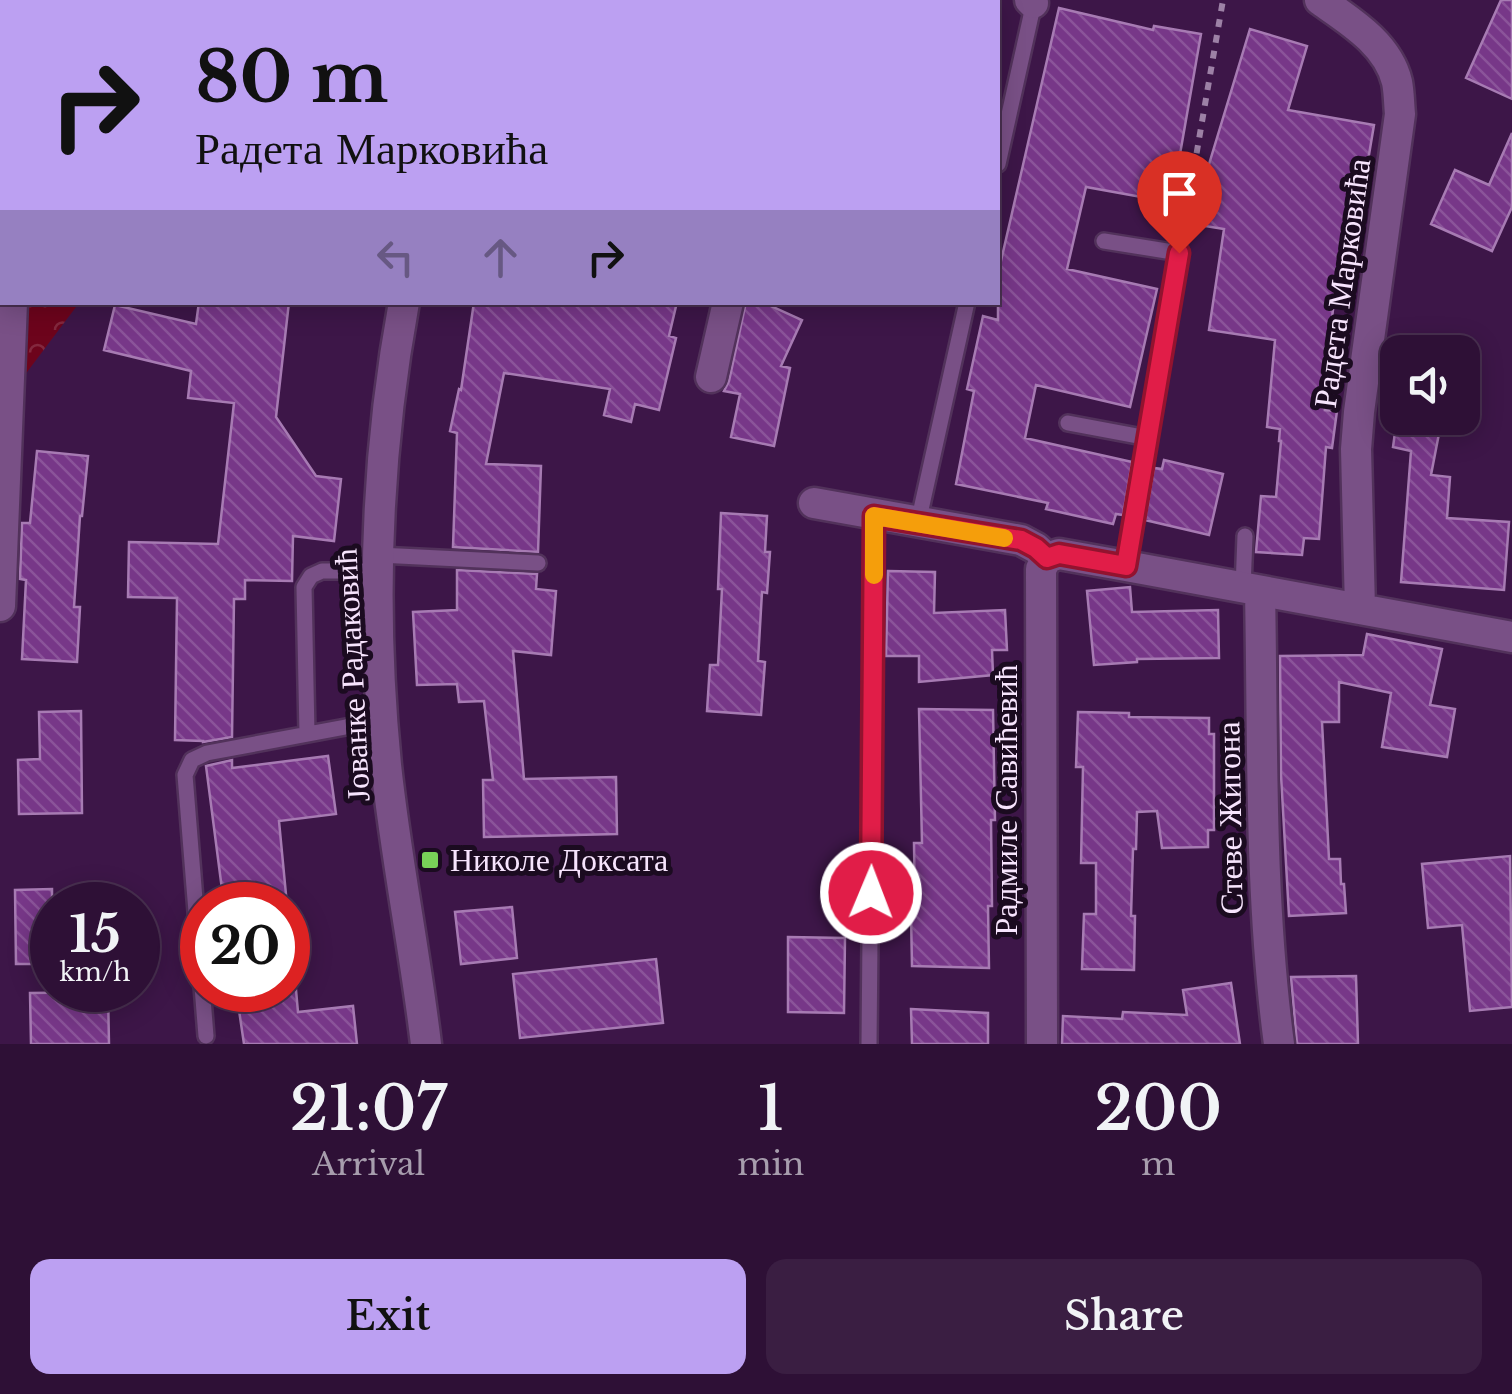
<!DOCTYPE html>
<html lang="en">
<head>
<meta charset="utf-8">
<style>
  :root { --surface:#2e1036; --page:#3a1e42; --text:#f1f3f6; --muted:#a79dad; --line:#493051; --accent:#bca0f2 }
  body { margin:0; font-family:"Libre Baskerville",serif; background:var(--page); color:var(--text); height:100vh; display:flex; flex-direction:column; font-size:38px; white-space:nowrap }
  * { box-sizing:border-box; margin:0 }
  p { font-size:32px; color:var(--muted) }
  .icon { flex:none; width:55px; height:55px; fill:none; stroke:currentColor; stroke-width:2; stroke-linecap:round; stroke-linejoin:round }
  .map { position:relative; height:1044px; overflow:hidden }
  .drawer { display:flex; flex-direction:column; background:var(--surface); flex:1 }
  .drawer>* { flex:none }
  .banner { position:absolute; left:0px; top:0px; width:1000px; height:305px; box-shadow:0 5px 25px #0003,0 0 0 2px var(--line); background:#bca0f2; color:#111; overflow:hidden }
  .tools { position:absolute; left:1380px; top:335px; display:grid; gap:20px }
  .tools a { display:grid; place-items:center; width:100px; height:100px; border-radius:20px; background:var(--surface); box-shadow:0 5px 25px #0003,0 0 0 2px var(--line); font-size:50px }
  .speed { position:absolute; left:30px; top:882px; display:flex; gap:20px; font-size:50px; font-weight:700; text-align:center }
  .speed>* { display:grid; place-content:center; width:130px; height:130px; border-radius:50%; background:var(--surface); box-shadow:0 5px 25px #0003,0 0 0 2px var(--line); line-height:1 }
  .speed small { font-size:25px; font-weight:400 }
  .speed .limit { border:15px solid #d22; background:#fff; color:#111 }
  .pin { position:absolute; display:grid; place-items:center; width:85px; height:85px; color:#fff; margin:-102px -42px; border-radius:50% 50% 50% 0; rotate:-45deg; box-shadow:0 0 10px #0007 }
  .pin .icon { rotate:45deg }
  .me { position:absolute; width:110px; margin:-55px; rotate:1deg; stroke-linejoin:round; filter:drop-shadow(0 0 8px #0008) }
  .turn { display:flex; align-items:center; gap:35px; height:210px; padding:0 30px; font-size:45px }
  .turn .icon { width:130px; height:130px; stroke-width:2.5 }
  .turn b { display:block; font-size:70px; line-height:85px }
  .lanes { display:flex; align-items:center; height:95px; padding:0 30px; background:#0003; justify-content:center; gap:50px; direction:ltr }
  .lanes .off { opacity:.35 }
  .eta { display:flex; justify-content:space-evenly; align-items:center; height:170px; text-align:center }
  .eta b { font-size:60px; font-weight:600; line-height:70px }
  .primary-button { display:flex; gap:20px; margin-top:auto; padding:20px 30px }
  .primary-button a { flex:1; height:115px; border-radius:20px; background:var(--accent); color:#111; font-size:40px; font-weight:600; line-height:115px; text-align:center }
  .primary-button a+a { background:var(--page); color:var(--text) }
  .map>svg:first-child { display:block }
</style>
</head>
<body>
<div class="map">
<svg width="1512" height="1044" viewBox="0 0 1512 1044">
  <defs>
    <pattern id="forest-crowns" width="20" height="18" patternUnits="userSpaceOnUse" patternTransform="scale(2.5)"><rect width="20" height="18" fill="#6d041c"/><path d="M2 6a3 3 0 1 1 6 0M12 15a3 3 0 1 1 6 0" fill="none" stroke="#83283e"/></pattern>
    <pattern id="building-back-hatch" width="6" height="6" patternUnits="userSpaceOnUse" patternTransform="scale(2.5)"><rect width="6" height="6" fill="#773788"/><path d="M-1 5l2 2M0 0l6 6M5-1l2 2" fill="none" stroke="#8b549a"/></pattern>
  </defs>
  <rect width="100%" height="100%" fill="#3d1648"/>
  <path fill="url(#forest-crowns)" d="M12,303H79L9,396Z"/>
  <path fill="url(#building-back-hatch)" stroke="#a77bb3" stroke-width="2.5" d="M1501,0H1512V99L1466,78Z
    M1059,8L1153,30L1154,26L1201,34L1176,177L1203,184L1250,29L1307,46L1288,110L1374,125L1347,285L1336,284L1324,386L1329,387L1325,410L1337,411L1332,448L1326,447L1319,539L1304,538L1302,555L1256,552L1261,496L1276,497L1281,441H1279L1280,429L1267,427L1275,340L1209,330L1224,229L1205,226L1208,209L1086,187L1067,269L1157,289L1130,407L1036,385L1025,438L1132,462L1123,515L1116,514L1113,524L1046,509L1048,503L956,484L974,391L967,389L983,316L998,320V274Z
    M1512,133V207L1492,251L1431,224L1455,170L1489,185Z
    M199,302H289L276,417L316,476L341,479L334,541L293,536L292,581L245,580V599H234L232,737L203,742V741L175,740L177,598L128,597L129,542L218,544L234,403L188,398L191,371L104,350L115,305L196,324Z
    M474,302H677L669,336L676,338L659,410L635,404L631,422L604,415L610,389L504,373L486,464L541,466L538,552L453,547L457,433L450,431L459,389L461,390Z
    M746,302H762L802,320L781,366L790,368L774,446L731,437L740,394L724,391L729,381Z
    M1397,418H1442L1431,475L1450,477L1447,518L1509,522L1504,590L1401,582L1411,451L1393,447Z
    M37,451L88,456L82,516H80L74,607H80L77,662L22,659L26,580L20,579L22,523H30Z
    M1164,460L1223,474L1209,535L1145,520L1154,468L1162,469Z
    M721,513L767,516L765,552H770L767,593L762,592L758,661L765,662L761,715L707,711L710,665H718L722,589H718Z
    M457,570L537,574L536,589L556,591L551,655L513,651L524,779L616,777L617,834L484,837L483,780H493L484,701L459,702L457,684L417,685L413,612L457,610Z
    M888,571L935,572L934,613L1005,610L1007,650H992L993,675L919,682V656H886Z
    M1130,587L1132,612L1218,610L1219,658L1137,659V662L1094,665L1087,591Z
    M1367,634L1442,649L1430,705L1455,709L1447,757L1382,747L1391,693L1339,682V722H1322L1329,859H1340L1341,884H1344L1346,913L1289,916L1281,775L1280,656L1363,655Z
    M919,709L993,710L995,820H991L992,906H988L989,968L912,966L911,915H915L914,843H922Z
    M81,711L82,813L19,814L18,760L40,759L39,712Z
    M1078,712L1129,713V717L1209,718V734H1214V830H1208V847L1162,848L1157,811L1137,812L1136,849H1133L1131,916H1135L1134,970L1082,969L1084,914H1096V863H1081L1083,767H1076Z
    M328,756L336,814L279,821L287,905H224L206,766L232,760V768Z
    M1510,856L1512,1007L1470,1011L1462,925L1428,928L1422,864Z
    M52,889V964H16L15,890Z
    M512,907L517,958L461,964L455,912Z
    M788,937L845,938L844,1013L788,1012Z
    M656,959L663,1023L520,1038L513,974Z
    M1356,976L1358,1044H1297L1291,977Z
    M1231,983L1240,1044H1062L1063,1016L1122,1019L1123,1012L1187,1015L1183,990Z
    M236,990H296L298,1012L353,1006L357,1044H244Z
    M108,992L109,1044H31L30,993Z
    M911,1009L988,1013V1044H912Z"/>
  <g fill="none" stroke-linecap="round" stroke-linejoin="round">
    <defs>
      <path id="lane" d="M998,164L1034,2
        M1104,241L1179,253L1126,566
        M1068,423L1148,438
        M918,523L967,302
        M379,555L538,563
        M1243,588L1245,536
        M307,734L304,587L311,576L322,571H379
        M206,1036L185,775L192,760L207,753L383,720
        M869,1044L874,516"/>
      <path id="street" d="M1030,0L1033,3
        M1320,0C1350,21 1388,44 1397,82C1399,92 1399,104 1400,114L1359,412L1356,449L1360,609
        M22,2V0
        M798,2L799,0
        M711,377L728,302
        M814,503L1021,540L1036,548L1047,558L1059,554L1126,566L1512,637
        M1260,591C1263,741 1259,894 1279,1044
        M0,606L12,302
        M1042,1044L1041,569L1047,558"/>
      <path id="secondary" d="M466,2V0
        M404,302C376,454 371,612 386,765C396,859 415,951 426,1044"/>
    </defs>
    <use href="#lane" stroke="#52325b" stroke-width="20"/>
    <use href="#street" stroke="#52325b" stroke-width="35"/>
    <use href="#secondary" stroke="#52325b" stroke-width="35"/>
    <path stroke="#9d81a6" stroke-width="6" stroke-dasharray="8 8" stroke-linecap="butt" d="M1183,232L1223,0"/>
    <use href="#lane" stroke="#795086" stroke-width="15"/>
    <use href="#street" stroke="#795086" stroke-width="30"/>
    <use href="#secondary" stroke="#795086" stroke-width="30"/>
  </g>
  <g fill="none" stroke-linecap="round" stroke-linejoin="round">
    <defs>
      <path id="route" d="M871,893L874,516L1021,540L1036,548L1047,558L1059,554L1126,566L1179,253"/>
    </defs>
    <use href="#route" stroke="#92132f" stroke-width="25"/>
    <use href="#route" stroke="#e11d48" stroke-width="18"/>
    <path stroke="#f59e0b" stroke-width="18" d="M874,575V516L1004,538"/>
  </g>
  <rect fill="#78d158" stroke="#1b0b20" stroke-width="4" x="420" y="850" width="20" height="20" rx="5"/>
  <g text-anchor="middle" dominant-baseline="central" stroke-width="10" stroke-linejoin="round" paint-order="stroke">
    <g font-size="32" fill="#f7e4fd" stroke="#1b0b20">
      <text transform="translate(1342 283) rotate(-82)">Радета Марковића</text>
      <text transform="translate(352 675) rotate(-93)">Јованке Радаковић</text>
      <text transform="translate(1006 800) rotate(-90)">Радмиле Савићевић</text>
      <text transform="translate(1230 818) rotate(-91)">Стеве Жигона</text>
    </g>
    <g font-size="32" fill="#f7e4fd" stroke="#1b0b20" text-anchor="start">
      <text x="450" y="860">Николе Доксата</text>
    </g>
  </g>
</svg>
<div class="tools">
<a><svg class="icon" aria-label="sound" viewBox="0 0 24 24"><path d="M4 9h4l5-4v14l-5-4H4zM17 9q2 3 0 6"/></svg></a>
</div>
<div class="speed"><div>15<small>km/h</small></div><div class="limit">20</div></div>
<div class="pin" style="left:1179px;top:253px;background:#d93025"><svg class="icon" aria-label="arrive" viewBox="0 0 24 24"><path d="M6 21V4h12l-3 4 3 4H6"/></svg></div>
<svg class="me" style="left:871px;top:893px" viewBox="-20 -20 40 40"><circle r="17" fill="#e11d48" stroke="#fff" stroke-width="3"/><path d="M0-11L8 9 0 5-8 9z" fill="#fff"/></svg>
<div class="banner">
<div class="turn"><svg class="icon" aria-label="right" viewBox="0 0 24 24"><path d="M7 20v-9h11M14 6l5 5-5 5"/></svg><div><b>80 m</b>Радета Марковића</div></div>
<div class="lanes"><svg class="icon off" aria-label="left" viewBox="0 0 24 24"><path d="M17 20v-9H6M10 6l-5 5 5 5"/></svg><svg class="icon off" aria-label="ahead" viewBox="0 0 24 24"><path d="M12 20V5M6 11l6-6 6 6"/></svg><svg class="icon" aria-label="right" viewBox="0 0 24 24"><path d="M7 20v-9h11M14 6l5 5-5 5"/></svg></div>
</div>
</div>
<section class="drawer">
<div class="eta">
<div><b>21:07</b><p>Arrival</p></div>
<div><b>1</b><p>min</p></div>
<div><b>200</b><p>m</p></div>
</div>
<div class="primary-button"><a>Exit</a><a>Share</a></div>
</section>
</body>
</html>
